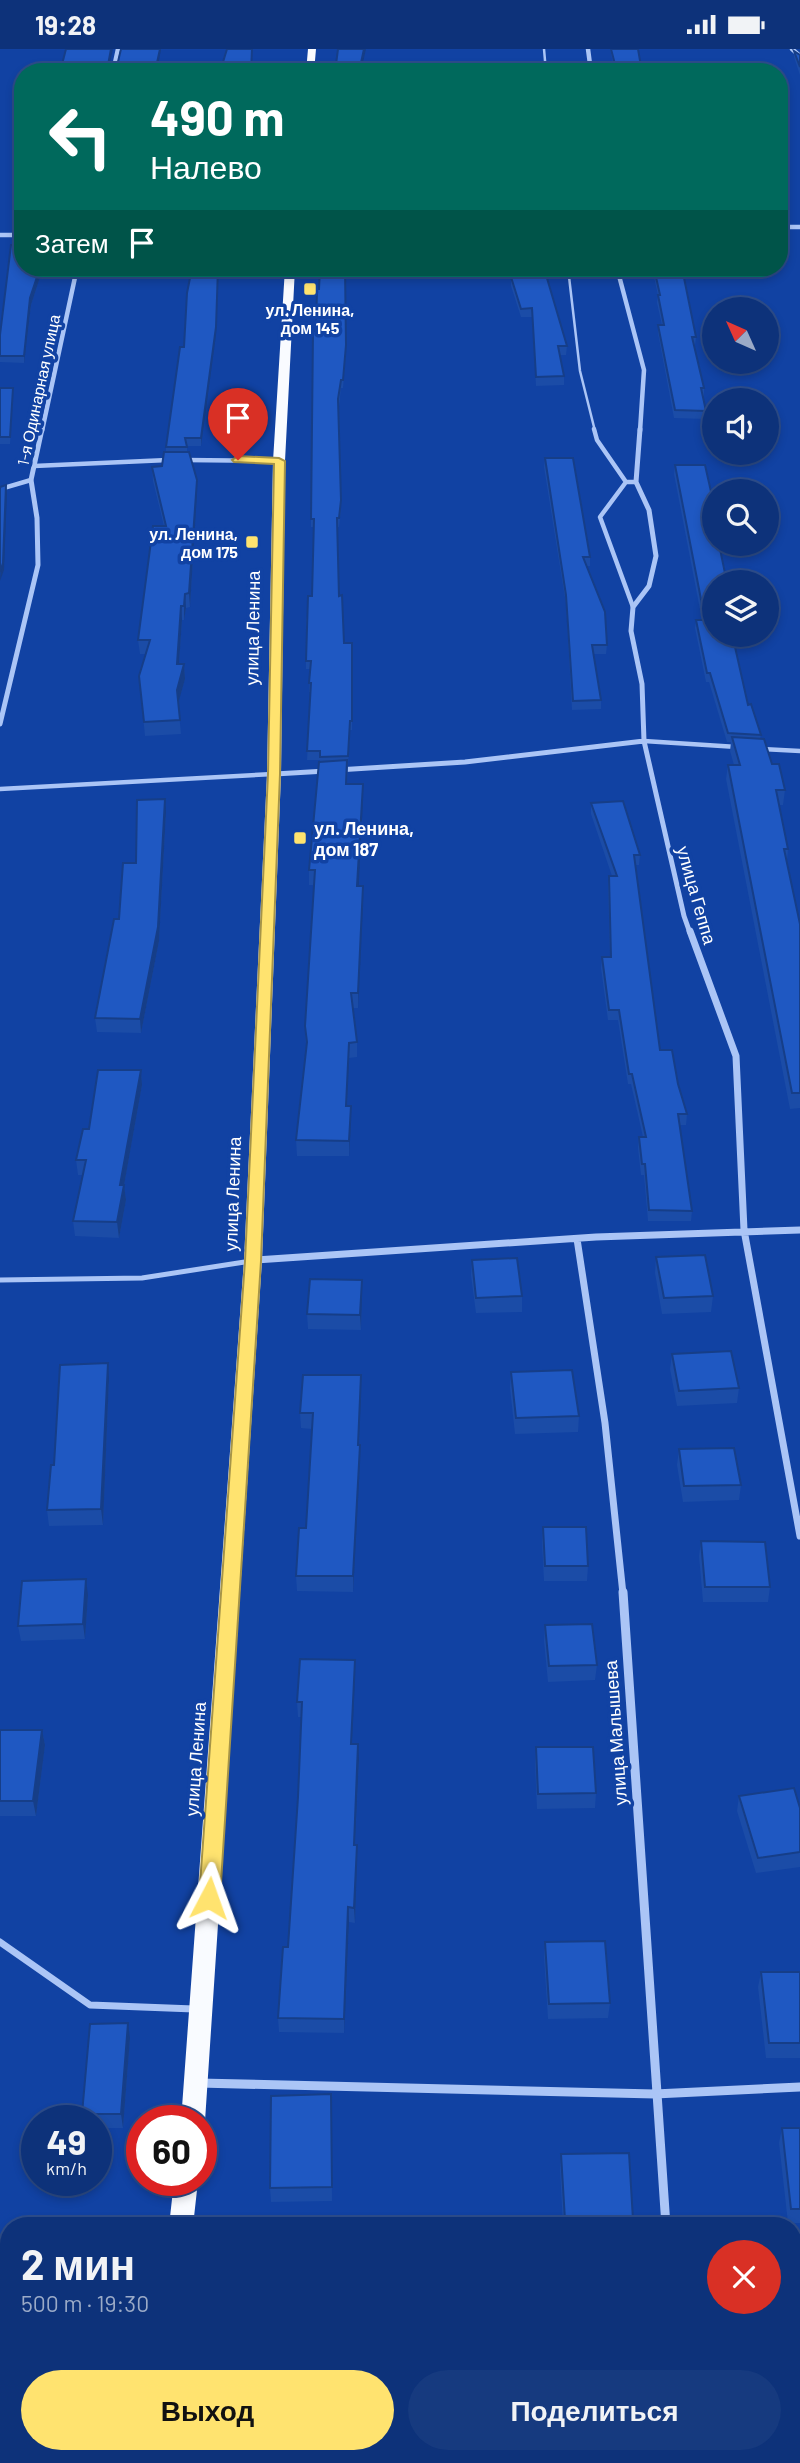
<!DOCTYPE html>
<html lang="ru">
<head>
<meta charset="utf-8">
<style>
  :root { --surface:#0d327a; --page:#163a7f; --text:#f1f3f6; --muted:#9aaac7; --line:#2d4d8b; --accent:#ffe36f }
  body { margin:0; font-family:Barlow,sans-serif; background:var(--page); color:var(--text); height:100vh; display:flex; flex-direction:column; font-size:26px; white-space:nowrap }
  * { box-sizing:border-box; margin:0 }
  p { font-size:23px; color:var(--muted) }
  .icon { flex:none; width:38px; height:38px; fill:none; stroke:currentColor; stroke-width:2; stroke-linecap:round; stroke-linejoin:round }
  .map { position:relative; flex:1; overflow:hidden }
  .sheet { position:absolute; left:0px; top:2168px; width:802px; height:247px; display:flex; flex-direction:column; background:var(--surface); border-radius:28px 28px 0 0; box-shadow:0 4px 10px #0003,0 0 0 2px var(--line) }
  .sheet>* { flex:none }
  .top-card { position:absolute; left:14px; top:14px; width:774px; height:214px; border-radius:28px; box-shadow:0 4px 10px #0003,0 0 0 2px var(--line); background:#00695c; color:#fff; overflow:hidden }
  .needle { width:46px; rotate:315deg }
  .controls { position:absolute; left:702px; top:248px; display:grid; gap:14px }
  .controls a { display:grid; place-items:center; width:77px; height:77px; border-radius:50%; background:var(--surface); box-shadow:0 4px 10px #0003,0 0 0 2px var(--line); font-size:35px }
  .speed { position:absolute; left:21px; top:2056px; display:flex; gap:14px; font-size:35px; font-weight:700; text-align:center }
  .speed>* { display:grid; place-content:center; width:91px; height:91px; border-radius:50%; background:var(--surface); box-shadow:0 4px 10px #0003,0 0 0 2px var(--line); line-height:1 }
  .speed small { font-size:18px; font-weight:400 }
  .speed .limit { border:10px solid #d22; background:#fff; color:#111 }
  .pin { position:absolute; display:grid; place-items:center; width:60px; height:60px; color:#fff; margin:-72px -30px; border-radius:50% 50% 50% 0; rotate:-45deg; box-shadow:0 0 7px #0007 }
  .pin .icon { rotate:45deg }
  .me { position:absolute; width:77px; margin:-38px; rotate:4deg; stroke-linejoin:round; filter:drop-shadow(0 0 5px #0008) }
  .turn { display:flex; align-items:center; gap:24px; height:147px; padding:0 21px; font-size:32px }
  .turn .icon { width:91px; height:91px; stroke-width:2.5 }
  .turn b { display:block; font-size:49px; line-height:60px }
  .then { display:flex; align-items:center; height:66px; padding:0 21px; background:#0003; gap:14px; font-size:26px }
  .round { display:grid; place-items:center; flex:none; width:74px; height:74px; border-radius:37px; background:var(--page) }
  .head { display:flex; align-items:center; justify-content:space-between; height:119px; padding:0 21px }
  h1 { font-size:42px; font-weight:700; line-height:52px }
  .cta { display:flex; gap:14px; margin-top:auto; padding:14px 21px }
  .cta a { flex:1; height:80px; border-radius:42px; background:var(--accent); color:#111; font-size:28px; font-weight:700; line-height:80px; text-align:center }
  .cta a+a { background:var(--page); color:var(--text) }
  .status { display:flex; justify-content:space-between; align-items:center; height:49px; padding:0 35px; background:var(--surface); direction:ltr }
  .status svg { height:19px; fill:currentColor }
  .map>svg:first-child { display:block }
</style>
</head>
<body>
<div class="status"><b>19:28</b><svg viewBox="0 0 49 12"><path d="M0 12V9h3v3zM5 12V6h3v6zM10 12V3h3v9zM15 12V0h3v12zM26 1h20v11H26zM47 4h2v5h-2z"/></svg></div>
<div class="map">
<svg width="800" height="2414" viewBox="0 0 800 2414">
  <rect width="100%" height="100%" fill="#1142a3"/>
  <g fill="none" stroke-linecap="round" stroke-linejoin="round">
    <path stroke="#abc5f6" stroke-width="2.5" d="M544,0L546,23
      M568,219L580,322L595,382"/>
    <path stroke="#abc5f6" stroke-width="4.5" d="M594,380L597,391L626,433H636
      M185,411L279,412
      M34,417L168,411
      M626,433L600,468L633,558
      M0,440L31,431
      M644,692L737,698
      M761,700L800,702
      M0,740L273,725"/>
    <path stroke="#abc5f6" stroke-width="5" d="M0,1231L142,1229L251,1212"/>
    <path stroke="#abc5f6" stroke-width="7" d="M0,1893L90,1956L194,1960"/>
    <path stroke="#abc5f6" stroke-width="4.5" d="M588,0L591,23
      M792,0L800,7
      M113,23L118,0
      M779,178H800
      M0,186H23
      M617,219L644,321L640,382
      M42,382L77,219"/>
    <path stroke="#abc5f6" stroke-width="5" d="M640,380L636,433L649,461L656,507L649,537L633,558L631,582L642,635L644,692L684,867L690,884
      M0,675L38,516L37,469L31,431L42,380
      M337,721L465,713L644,692
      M275,725L326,722"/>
    <path stroke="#abc5f6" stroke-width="7" d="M690,882L736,1007L744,1181L800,1487
      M577,1190L605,1374L623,1545
      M256,1211L596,1188L800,1181"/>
    <path stroke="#abc5f6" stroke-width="9" d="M623,1543L666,2177
      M199,2034L655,2045L800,2038
      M685,2406V2414"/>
    <path fill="#f9fbff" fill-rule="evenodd" d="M308,0H316L314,23H306Z
      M285,219H295L285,412L281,725L262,1211L205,2072L201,2080V2072H181L244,1211L267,725L273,412Z
      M174,2132H198L193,2177H169Z
      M139,2406H165L163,2414H137Z"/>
  </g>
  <path fill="#1b4ca7" d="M610,0H638L642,23H615Z
    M794,2L800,6V26L794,8Z
    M15,196L23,219H43L31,256L24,314L0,313V286Z
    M320,219H348V220L345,221L346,303L343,339H341L339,357L341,459L339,478H337L339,547L344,594H352V681H350L347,735L363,750L358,837L363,852L358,959H353L357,993V1008L349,1009L347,1057L351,1072L349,1107H297L296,1091L306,997L305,977L314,836H309V821L320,713V711H307L311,643H309L310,620H306V571L312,547L314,478H311V470L316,282Z
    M529,219H544L567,297L566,306H560L564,327V336L536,337L532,268H521L511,237V228H529Z
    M652,219H682L696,288L695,296H694L704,339V347H702L706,362L705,370L674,369L658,284V276H662L657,254L658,246Z
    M216,286L201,397H187V403L197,431V444L190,558L186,559L184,571H182L179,615H184L185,630L178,653L181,685L145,687L139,627L146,605H140L138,591L164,477L153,432L152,418L162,417L166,403V398L184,298Z
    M0,339L13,345L10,395H0Z
    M545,409L590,508V517H586L607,596L606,605H594L601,651V660L572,661L566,555L544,418Z
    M675,416L714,495H722L721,500H720L738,589L737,597H735L748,656L761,686L760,690L785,741L783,756H779L788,800L787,811L800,875V1059L790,1060L726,730L728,716H734L730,702L731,693H727L709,633H706L695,579L696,571H702L674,425Z
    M591,754L640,806L639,816H636L660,1001L678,1035L687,1065L686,1076H679L692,1162L691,1172H648L644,1126H641L638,1099L639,1088H643L631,1035H628L618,971H608L601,919L602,908H610L608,837L609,827H612L591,765Z
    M166,763L159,892L141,984L97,983L95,969L119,870L136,814Z
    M141,1021L142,1036L124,1136L126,1151L119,1189L75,1187L73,1172L83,1126H78L76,1111L89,1080Z
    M656,1208L713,1247L711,1263L662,1265L655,1224Z
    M472,1211L522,1247V1263L476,1264L471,1226Z
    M362,1247L361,1281L308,1280L307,1265Z
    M672,1305L739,1339L737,1354L677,1357L670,1320Z
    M108,1314L109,1329L103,1476L49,1477L47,1461L54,1416Z
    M511,1323L579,1367L578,1383L515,1385L510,1339Z
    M361,1326L359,1396H360V1411L353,1543L297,1542L296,1527L306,1479L312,1380L301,1379L300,1364Z
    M679,1400L741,1436L739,1451L683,1453L677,1416Z
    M543,1478L588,1517L587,1532H544L542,1493Z
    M701,1492L770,1538L768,1553H703L699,1507Z
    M88,1546L85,1590L21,1592L18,1577Z
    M545,1576L597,1616L595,1631L548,1633L544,1592Z
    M355,1611L352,1695L359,1710L355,1796L357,1811L355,1874L349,1873L344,1984L279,1983L278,1969L288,1898L298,1748L302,1668H298L297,1653Z
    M0,1681H42L45,1696L36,1767H0Z
    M536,1698L596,1744L595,1759L537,1760L535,1714Z
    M739,1747L800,1759V1818L756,1824L737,1762Z
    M545,1893L610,1954L608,1969L548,1970L544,1908Z
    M761,1923H800V2009H766L758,1938Z
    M130,1989L123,2079H96V2072H83L82,2065Z
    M331,2060L332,2152L271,2153L270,2139Z
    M782,2079H800V2174H788L779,2094Z
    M561,2105L633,2171L632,2177H563L560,2119Z
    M797,2254H800V2322L794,2268Z"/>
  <path fill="#163e88" d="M111,0H113L108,23V16Z
    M160,0H161L157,23H155Z
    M364,0H366L361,23H359Z
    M40,219H43L31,256L24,314V307L30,249Z
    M218,219L216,286L201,397V389Z
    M197,431V444L190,558L189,544Z
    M6,436L7,443L4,521L0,532Z
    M185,545L186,559L184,571V557Z
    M181,557L182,571L178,629L177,615Z
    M184,615L185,630L178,655L177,641Z
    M363,735V750L358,852L357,837Z
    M165,750L166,763L159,892L141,984L140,970Z
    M363,837V852L358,959V944Z
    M349,994V1009L346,1072V1057Z
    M141,1021L142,1036L123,1142L124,1136L126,1151L119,1189L117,1173L120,1136Z
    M351,1057V1072L349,1107V1092Z
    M362,1231V1247L361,1281L360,1266Z
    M108,1314L109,1329L103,1476L101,1460Z
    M361,1326V1342L358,1411V1396Z
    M360,1396V1411L353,1543V1527Z
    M86,1530L88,1546L85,1590L83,1575Z
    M355,1611V1626L351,1710V1695Z
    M42,1681L45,1696L36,1767L33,1752Z
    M358,1695L359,1710L354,1811V1796Z
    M357,1796V1811L355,1874L354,1859Z
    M348,1858L349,1873L344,1984V1970Z
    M128,1974L130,1989L123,2079L121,2065Z"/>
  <path fill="#1f58c2" stroke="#163e88" stroke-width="2" d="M66,0H111L108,16L111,21L117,17L121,0H160L155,23H60Z
    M227,0H252L251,23H220Z
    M338,0H364L359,23H335Z
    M611,0H638L642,23H617Z
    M794,2L800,6V18Z
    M23,183V219H40L30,249L24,307H0V286L11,196H15L19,185Z
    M192,219H218L216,278L201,389H185L187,398H166L180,298H184L187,244Z
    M320,219H345L346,296L343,331H341L338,350L341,451L339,469H337L339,547L342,546L344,594H352V672H350L348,707L320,708V702H307L311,634H309L311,612H306L308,547H312L314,470H311L313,282H316L317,240H319Z
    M529,219H544L567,297H558L564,327L536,328L532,259L521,260L511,228H530Z
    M654,219H682L696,288H692L704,339H701L706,362L675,361L658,276H664L658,246H660Z
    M0,339H13L10,388H0Z
    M164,403H189L197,431L189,544L185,545L184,557H181L177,615H184L177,641L180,671L144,673L139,627L150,591H138L153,477H166L152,418L162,417Z
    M545,409H573L590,508H583L605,563L607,596H592L601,651L573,652L566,546Z
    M675,416H705L714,456V495H719L727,534H714V586H737L738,589H733L748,656L751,655L761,686L728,684L710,624H707L696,571H705Z
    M6,436L3,514L0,523V438Z
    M732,688L764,690L772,715H779L785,741H776L788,800H784L800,875V1044H792L728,716H740Z
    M347,711L346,735H363L357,837H363L358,944H351L357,993L349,994L346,1057H351L349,1092L296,1091L307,993L305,977L315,821H309L319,713Z
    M165,750L158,878L140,970L95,969L114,870H119L123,814H136L137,751Z
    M623,752L640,806H634L660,1001H672L678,1035L687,1065H678L692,1162L649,1161L645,1115H642L639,1088H646L632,1025H629L619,961H609L602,908H611L609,827H617L591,754Z
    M98,1021H141L120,1136H124L117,1173L73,1172L86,1111H76L83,1080H89Z
    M705,1206L713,1247L664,1249L656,1208Z
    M517,1209L522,1247L476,1249L472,1211Z
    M310,1230L362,1231L360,1266L307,1265Z
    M731,1302L739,1339L679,1342L672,1305Z
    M108,1314L101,1460L47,1461L51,1416H54L60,1316Z
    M572,1321L579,1367L516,1369L511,1323Z
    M303,1326H361L358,1396H360L353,1527H296L299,1479H306L313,1364H300Z
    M734,1399L741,1436L684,1437L679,1400Z
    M543,1478H586L588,1517H545Z
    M701,1492L765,1493L770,1538H705Z
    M86,1530L83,1575L18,1577L22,1532Z
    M592,1575L597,1616L549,1617L545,1576Z
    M300,1610L355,1611L351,1695H358L354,1796H357L354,1859L348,1858L344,1970L278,1969L283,1898H288L298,1748L302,1653H297Z
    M0,1681H42L33,1752H0Z
    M536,1698H593L596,1744L538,1745Z
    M794,1739L800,1759V1803L758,1809L739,1747Z
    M605,1892L610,1954L549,1955L545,1893Z
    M761,1923H800V1994H769Z
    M128,1974L121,2065H82L90,1975Z
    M331,2045L332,2138L270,2139L271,2047Z
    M782,2079H800V2160H791Z
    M629,2104L633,2171H565L561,2105Z
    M797,2254H800V2280Z"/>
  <path fill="#ffe36f" stroke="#a69448" stroke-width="2" d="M238,407L279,409L285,412L280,725L261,1212L220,1849L217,1855L209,1858L202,1855L199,1849L245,1212L268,725L274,415L234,413L232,411Z"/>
  <g fill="#ffe36f" stroke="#1142a3" stroke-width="2.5">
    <rect x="303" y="233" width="14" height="14" rx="3.5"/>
    <rect x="245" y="486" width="14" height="14" rx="3.5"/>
    <rect x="293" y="782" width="14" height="14" rx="3.5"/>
  </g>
  <g text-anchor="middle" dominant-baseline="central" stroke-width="7" stroke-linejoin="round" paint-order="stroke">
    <g font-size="16" font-weight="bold" fill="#fff" stroke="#1142a3">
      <text x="310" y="260">ул. Ленина,<tspan x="310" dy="18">дом 145</tspan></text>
      <text x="238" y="484" text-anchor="end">ул. Ленина,<tspan x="238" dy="18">дом 175</tspan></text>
    </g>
    <g font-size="16" fill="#fff" stroke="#1142a3">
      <text transform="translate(38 341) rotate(-78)">1-я Одинарная улица</text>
    </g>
    <g font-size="18" fill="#fff" stroke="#1142a3">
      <text transform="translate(252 579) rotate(-89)">улица Ленина</text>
      <text transform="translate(697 846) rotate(74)">улица Геппа</text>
      <text transform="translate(232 1145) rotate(-88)">улица Ленина</text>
      <text transform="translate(615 1684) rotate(-94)">улица Малышева</text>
      <text transform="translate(195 1710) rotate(-86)">улица Ленина</text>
    </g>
    <g font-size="18" font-weight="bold" fill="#fff" stroke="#1142a3" text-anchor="start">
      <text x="314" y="779">ул. Ленина,<tspan x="314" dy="21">дом 187</tspan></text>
    </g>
  </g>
</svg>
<div class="controls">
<a><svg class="needle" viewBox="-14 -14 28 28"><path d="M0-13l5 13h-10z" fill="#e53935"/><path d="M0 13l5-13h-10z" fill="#9aaac7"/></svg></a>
<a><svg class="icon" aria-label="sound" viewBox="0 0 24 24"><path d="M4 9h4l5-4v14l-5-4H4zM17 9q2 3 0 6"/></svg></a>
<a><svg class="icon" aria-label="search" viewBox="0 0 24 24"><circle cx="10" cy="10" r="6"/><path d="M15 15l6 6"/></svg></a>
<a><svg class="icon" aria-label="layers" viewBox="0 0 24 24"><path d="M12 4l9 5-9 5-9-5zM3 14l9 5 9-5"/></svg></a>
</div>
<div class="speed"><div>49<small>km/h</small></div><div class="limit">60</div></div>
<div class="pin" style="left:238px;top:411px;background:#d93025"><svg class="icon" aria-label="arrive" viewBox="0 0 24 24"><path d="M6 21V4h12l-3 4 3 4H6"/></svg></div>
<svg class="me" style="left:209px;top:1849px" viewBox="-20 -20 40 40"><path d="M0-17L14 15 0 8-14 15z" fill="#ffe36f" stroke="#fff" stroke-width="4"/></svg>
<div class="top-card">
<div class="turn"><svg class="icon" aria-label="left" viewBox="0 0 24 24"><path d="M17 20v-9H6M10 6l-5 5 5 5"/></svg><div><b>490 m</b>Налево</div></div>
<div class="then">Затем<svg class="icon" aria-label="arrive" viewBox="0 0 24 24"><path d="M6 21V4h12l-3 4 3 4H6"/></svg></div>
</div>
<section class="sheet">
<div class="head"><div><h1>2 мин</h1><p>500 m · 19:30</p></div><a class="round" style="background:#d93025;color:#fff"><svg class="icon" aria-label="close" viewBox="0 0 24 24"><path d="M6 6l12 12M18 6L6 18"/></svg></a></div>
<div class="cta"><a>Выход</a><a>Поделиться</a></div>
</section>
</div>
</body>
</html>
